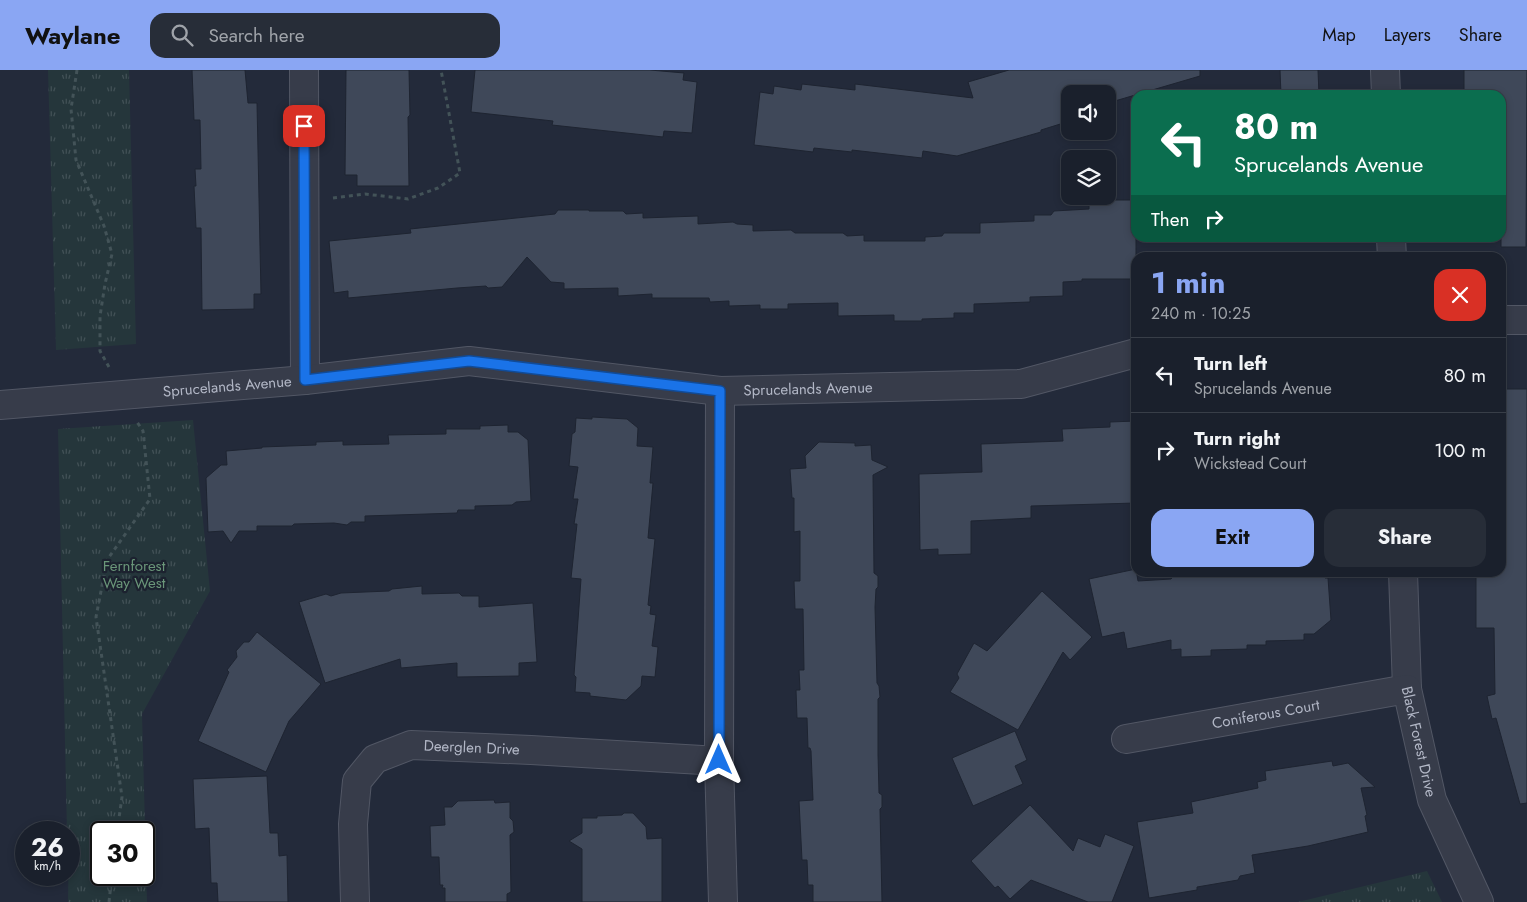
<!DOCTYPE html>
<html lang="en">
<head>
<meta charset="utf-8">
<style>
  :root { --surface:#1a202c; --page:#272d38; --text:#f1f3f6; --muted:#9fa3a9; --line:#383e48; --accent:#8aa6f3 }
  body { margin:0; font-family:Jost,sans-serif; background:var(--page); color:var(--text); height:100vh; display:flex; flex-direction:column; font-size:19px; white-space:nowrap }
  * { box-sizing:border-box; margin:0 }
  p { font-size:16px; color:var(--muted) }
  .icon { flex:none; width:28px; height:28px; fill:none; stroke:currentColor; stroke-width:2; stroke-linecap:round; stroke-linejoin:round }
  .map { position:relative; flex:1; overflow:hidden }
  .panel { position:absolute; left:1131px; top:182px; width:375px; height:325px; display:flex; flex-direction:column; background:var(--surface); border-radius:15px; box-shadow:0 2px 8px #0003,0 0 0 1px var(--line) }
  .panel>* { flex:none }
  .banner { position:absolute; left:1131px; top:20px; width:375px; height:152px; border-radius:15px; box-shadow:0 2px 8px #0003,0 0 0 1px var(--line); background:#0b6e4f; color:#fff; overflow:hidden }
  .fabs { position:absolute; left:1061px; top:15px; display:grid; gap:10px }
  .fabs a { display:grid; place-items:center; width:55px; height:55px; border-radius:10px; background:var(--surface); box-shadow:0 2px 8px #0003,0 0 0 1px var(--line); font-size:25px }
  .speed { position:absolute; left:15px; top:751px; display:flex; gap:10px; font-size:25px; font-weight:700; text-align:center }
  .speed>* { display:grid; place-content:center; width:65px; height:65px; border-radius:50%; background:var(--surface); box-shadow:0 2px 8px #0003,0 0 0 1px var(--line); line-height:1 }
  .speed small { font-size:12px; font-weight:400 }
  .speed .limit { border:2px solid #111; border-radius:8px; background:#fff; color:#111 }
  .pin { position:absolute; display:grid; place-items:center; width:42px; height:42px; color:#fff; margin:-21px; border-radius:10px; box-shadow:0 2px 8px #0006 }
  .me { position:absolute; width:55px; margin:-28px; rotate:0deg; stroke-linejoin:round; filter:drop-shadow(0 0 4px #0008) }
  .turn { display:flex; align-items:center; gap:18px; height:105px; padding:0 20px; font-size:22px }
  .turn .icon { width:65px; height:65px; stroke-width:2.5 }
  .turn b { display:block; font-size:35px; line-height:42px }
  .then { display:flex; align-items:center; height:48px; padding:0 20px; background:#0003; gap:10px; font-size:19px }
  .round { display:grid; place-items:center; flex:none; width:52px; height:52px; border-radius:15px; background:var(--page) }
  .head { display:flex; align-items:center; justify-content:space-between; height:85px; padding:0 20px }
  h1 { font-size:30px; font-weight:700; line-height:38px; color:var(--accent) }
  .cta { display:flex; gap:10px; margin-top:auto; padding:10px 20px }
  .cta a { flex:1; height:58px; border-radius:15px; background:var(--accent); color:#111; font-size:20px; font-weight:700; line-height:58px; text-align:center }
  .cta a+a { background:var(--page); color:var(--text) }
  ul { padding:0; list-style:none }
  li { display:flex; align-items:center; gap:15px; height:75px; padding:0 20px; border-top:1px solid var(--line) }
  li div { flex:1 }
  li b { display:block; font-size:19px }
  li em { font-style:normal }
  header { display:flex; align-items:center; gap:30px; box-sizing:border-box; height:70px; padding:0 25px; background:var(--accent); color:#111 }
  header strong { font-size:24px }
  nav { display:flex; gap:28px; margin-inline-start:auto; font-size:18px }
  .search { width:350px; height:45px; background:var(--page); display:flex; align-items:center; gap:12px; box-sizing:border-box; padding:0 18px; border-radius:15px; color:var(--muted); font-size:19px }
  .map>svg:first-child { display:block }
</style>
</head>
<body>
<header>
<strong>Waylane</strong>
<div class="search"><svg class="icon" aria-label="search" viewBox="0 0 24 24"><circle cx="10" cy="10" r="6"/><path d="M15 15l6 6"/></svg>Search here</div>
<nav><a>Map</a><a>Layers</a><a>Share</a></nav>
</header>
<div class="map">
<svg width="1527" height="832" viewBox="0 0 1527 832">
  <defs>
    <pattern id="grass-tufts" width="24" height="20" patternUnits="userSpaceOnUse" patternTransform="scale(1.25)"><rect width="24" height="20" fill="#25363b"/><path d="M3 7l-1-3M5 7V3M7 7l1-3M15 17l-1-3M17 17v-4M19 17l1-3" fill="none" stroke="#425156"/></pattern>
  </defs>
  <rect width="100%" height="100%" fill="#232a3a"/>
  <path fill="url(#grass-tufts)" fill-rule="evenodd" d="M48,0H129L136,274L56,280Z
    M193,350L210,521L142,644L147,832H68L69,762H67L58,359ZM101,762H144V805H101Z
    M1427,801L1442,832H1298Z"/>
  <path fill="#3f4859" stroke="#1e2431" d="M192,0H245L248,33H257L261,224H254V239L202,240L201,158H196L194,116H196L195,99H201L200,50H194Z
    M346,0H409L410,45L408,47L409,116H357V105H345Z
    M475,0H650L684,3L683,10L697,12L692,63L664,61L663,67L552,55L553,51L471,42Z
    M1009,0H1200V6L1108,33L1109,39L1108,40V24H1070V51L1041,60V62L957,86L923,81L922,88L852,80V82L814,78L813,82L754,75L760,22L773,24L774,16L801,20L802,14L855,20V14L973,28L968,12Z
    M1280,0H1318L1319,25H1281Z
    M1464,0H1527L1526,177H1501V25H1464Z
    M1106,130H1136V209H1082V211L1063,212V226L1030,227V232L974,234V243H954V248L922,249V251H894V245L838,246V233L788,234V239H760V235L729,236V231L710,232L709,228H652V224L618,226V218L564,219V213L551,212L527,187L502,217L488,218L486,216L457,218L348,228V221L334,223L329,171L411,163L410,159L555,144L558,140H589V141H623L626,144L643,143V148L698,146V154L733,152L737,154L753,155V161L791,160L795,163H843L847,166L864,165V171H925V167L942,166L944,163H980V153L1034,151V145H1051L1054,141L1089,139V134H1103Z
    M1501,319H1527V733L1520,734L1496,648L1492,649L1487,626L1495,624L1494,558H1476V502H1501Z
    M592,347L627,349L638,358L637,376L653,377L650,413H653L648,468L655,469L648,535L651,536L650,544L656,545L652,576L658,577L655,607L642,606L641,616L626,630L590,626V623L575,622L576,607L574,605L581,509L571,508L577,454H574L578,429H573L578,397L569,396L572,364L575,362L576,348L592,349Z
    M1136,351V433L1031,436V448L971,451V484L938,485V479L920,480L919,404L982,402L981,374L1063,371L1062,359L1110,357V352Z
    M508,355V362H518L528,370L531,431L516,432L512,435L475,436V440H458L457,443L365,446V452H351L347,455L334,453L294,454L292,456H257V461H239L231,473L223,461L208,462L206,408L221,395H227L226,381L262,378V377L316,375V372L343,371V375L389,374L388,365L446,364V359H480V356Z
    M819,372L855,373V376L871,375L872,390L888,397L873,405L874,503L878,506V517L876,519L875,537L877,613L879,616L880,627L878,629V684L879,723L882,725V737L880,739L882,832H813V815H808L807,790H802L799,731L813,730L811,681L810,678H808L807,648H797L796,620H800L799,600H804L803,539H795L794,511H800V461L794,462V428H792L790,399L806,398L805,386Z
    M1136,499L1138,511L1171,509L1174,506L1216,505V502H1325V508H1328L1331,550L1314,564H1304V570L1266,571V575H1247V579L1211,580V586L1181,587V579L1171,580V570L1127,579L1124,562L1102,567L1089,509Z
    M422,516V524L459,523L462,526H479V537L533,533L537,592L519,593V606L457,607V593L401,598L400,589L325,613L299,532L326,524L331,526L341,523L389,521L392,519Z
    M1042,521L1092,567L1070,590L1063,582L1018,660L950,622L959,608L957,604L974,573L987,581Z
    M257,562L321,614L289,651L266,702L198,671L229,602L227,600L237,587L236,581L244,572H249Z
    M1015,661L1027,690L1015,696L1023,714L973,736L952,688Z
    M1332,691L1333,696L1348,693L1375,717L1361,718L1367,745L1365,746L1368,762L1308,776L1252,785L1255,803L1240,806L1238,810L1197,817V820L1149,828L1137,752L1193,743L1191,732L1258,718L1257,712L1266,710L1265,701Z
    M267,706L270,763H278L279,786L287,785L288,832H218L217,813H211L209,758L195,759L193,709Z
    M494,730L495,733L510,732V748L513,751L514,762L510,765L511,822L507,824V832H445V818H442L443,815H440L439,787H431L430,756L445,755L444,737H452L458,731Z
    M1030,735L1073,781L1078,768L1100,777L1105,764L1134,776L1112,832H1088L1031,810L1010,829L998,816L995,818L971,791Z
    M624,743H633L646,757L647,769L662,768V832H582V779L569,771L582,763V748H597V746L622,745Z"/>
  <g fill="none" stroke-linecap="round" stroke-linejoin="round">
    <defs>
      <g id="street">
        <path d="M304,0L305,310"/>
        <path d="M1385,0L1386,25"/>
        <path d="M1391,168L1392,188"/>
        <path d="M1501,250H1527"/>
        <path d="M720,321L719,691L723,832"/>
        <path id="s1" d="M0,335L305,310L469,291L720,321L1021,314L1136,283"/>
        <path id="s2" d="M1403,502L1407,619L1432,730L1479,832"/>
        <path id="s3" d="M1126,669L1407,619"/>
        <path id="s4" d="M355,832L353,754L357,711L375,689L411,675L531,680L719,691"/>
      </g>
    </defs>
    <use href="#street" stroke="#525765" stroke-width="30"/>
    <path stroke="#435358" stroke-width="3" stroke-dasharray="4 4" stroke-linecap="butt" d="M77,0L71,39L76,90L104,156L112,184L105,214L100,246V281L109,297
      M333,128L365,124L408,129L438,118L460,103L441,0
      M117,762L122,727L96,547L107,490L150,429L143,361L137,352
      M109,832L112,805"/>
    <use href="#street" stroke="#373c4a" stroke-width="28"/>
  </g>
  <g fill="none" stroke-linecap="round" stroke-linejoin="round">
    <defs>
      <path id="route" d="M304,56L305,310L469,291L720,321L719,690"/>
    </defs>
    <use href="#route" stroke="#114b97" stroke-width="12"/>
    <use href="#route" stroke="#1a73e8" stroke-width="9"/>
  </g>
  <g text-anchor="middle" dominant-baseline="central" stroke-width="4.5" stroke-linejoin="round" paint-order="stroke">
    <g font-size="15" fill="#b2b7c6" stroke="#1c222f">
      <text stroke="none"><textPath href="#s1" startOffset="228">Sprucelands Avenue</textPath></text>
      <text stroke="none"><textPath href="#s1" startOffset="812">Sprucelands Avenue</textPath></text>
      <text stroke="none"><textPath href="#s3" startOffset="142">Coniferous Court</textPath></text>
      <text stroke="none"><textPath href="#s2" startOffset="171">Black Forest Drive</textPath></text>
      <text stroke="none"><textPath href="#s4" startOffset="249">Deerglen Drive</textPath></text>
    </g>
    <g font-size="15" fill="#6a9679" stroke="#1c222f">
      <text x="134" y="496">Fernforest<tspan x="134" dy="17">Way West</tspan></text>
    </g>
  </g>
</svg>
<div class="fabs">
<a><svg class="icon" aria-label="sound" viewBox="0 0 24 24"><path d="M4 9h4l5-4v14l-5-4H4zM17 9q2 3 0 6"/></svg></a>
<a><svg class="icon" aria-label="layers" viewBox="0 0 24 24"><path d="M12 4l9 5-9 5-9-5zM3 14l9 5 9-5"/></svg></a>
</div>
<div class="speed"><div>26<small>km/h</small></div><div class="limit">30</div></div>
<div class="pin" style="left:304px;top:56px;background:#d93025"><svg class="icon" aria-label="arrive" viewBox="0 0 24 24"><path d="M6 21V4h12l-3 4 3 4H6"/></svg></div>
<svg class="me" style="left:719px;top:690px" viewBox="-20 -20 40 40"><path d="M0-17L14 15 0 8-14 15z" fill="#1a73e8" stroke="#fff" stroke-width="4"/></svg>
<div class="banner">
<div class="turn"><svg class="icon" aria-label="left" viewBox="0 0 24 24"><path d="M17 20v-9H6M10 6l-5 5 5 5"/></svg><div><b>80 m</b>Sprucelands Avenue</div></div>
<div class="then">Then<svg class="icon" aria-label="right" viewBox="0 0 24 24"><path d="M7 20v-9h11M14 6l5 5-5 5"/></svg></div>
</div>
<section class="panel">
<div class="head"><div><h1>1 min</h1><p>240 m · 10:25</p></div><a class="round" style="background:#d93025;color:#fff"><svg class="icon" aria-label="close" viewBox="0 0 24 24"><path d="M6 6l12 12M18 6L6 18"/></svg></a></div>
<ul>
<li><svg class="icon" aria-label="left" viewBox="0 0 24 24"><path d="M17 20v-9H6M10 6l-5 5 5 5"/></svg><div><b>Turn left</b><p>Sprucelands Avenue</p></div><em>80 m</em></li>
<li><svg class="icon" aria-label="right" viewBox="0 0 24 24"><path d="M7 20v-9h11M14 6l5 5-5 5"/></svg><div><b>Turn right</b><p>Wickstead Court</p></div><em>100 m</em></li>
</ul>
<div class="cta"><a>Exit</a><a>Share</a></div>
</section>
</div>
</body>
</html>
